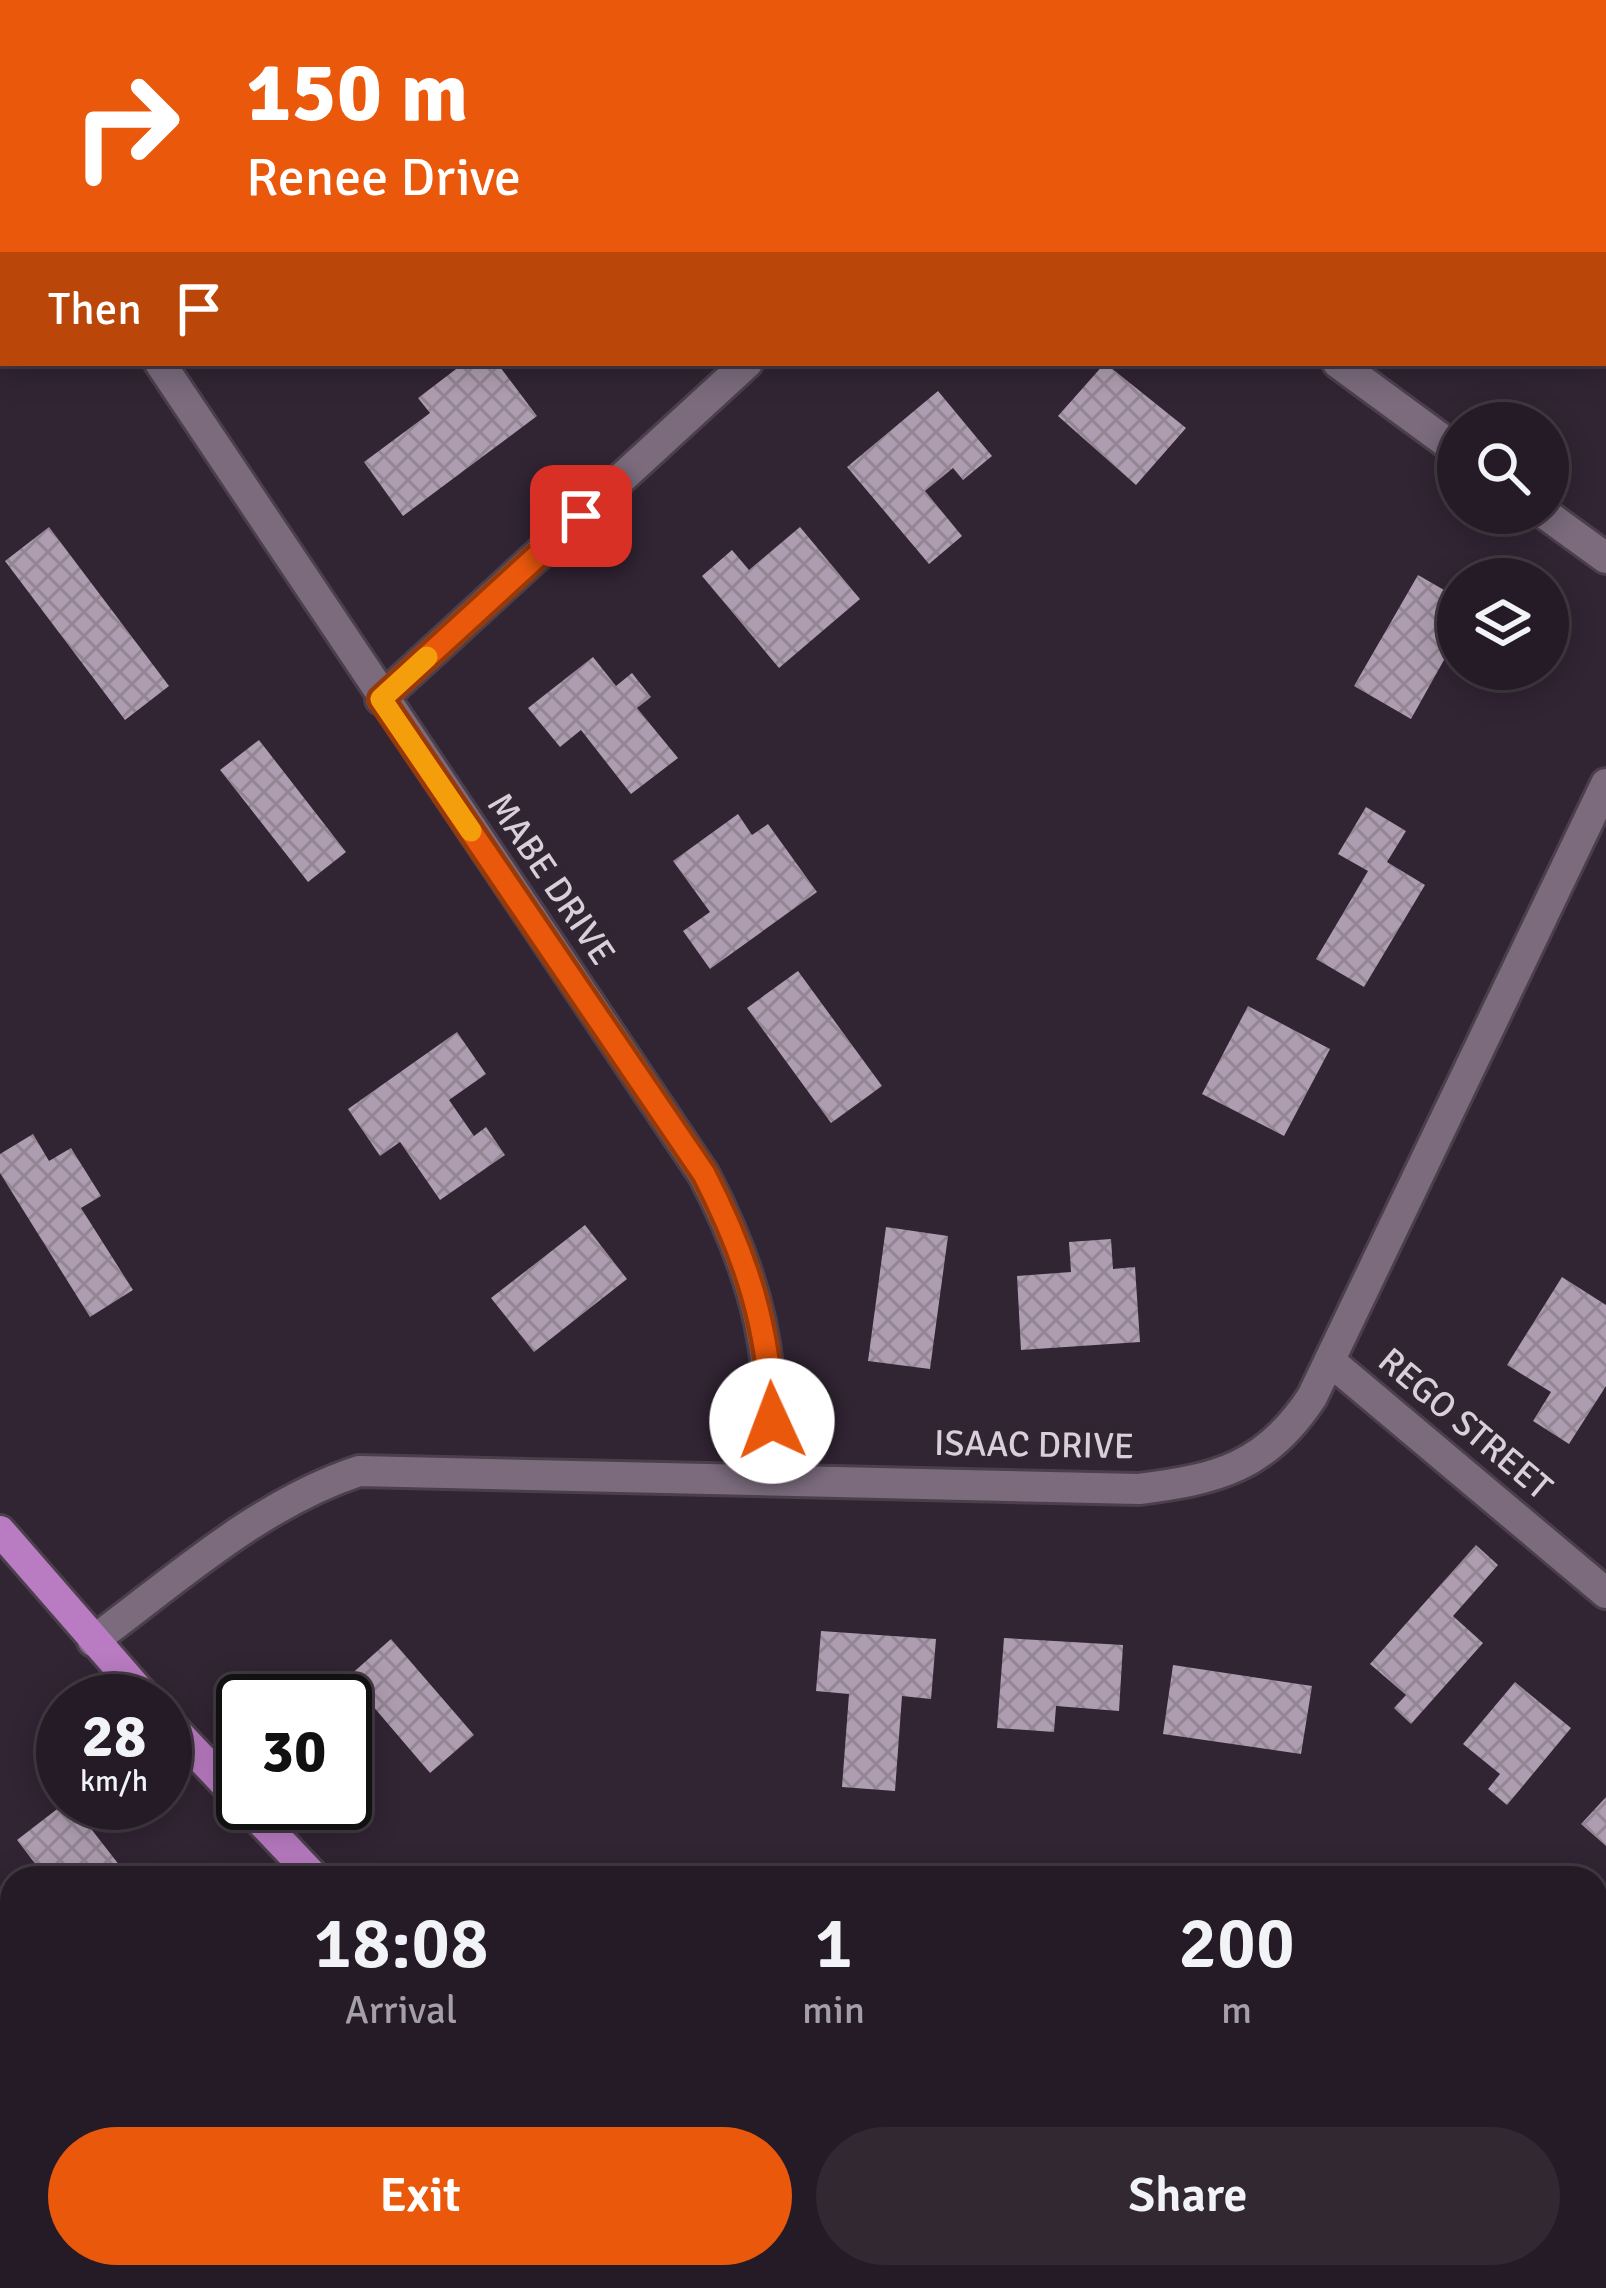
<!DOCTYPE html>
<html lang="en">
<head>
<meta charset="utf-8">
<style>
  :root { --surface:#251b26; --page:#312832; --text:#f1f3f6; --muted:#a3a1a7; --line:#423943; --accent:#ea580c }
  body { margin:0; font-family:Signika,sans-serif; background:var(--page); color:var(--text); height:100vh; display:flex; flex-direction:column; font-size:45px; white-space:nowrap }
  * { box-sizing:border-box; margin:0 }
  p { font-size:39px; color:var(--muted) }
  .icon { flex:none; width:66px; height:66px; fill:none; stroke:currentColor; stroke-width:2; stroke-linecap:round; stroke-linejoin:round }
  .map { position:relative; flex:1; overflow:hidden }
  .side { position:absolute; left:0px; top:1866px; width:1608px; height:423px; display:flex; flex-direction:column; background:var(--surface); border-radius:36px 36px 0 0; box-shadow:0 6px 30px #0003,0 0 0 3px var(--line) }
  .side>* { flex:none }
  .top-card { position:absolute; left:0px; top:0px; width:1608px; height:366px; box-shadow:0 6px 30px #0003,0 0 0 3px var(--line); background:#ea580c; color:#fff; overflow:hidden }
  .tools { position:absolute; left:1437px; top:402px; display:grid; gap:24px }
  .tools a { display:grid; place-items:center; width:132px; height:132px; border-radius:50%; background:var(--surface); box-shadow:0 6px 30px #0003,0 0 0 3px var(--line); font-size:60px }
  .speed { position:absolute; left:36px; top:1674px; display:flex; gap:24px; font-size:60px; font-weight:700; text-align:center }
  .speed>* { display:grid; place-content:center; width:156px; height:156px; border-radius:50%; background:var(--surface); box-shadow:0 6px 30px #0003,0 0 0 3px var(--line); line-height:1 }
  .speed small { font-size:30px; font-weight:400 }
  .speed .limit { border:6px solid #111; border-radius:18px; background:#fff; color:#111 }
  .pin { position:absolute; display:grid; place-items:center; width:102px; height:102px; color:#fff; margin:-51px; border-radius:24px; box-shadow:0 6px 18px #0006 }
  .me { position:absolute; width:132px; margin:-66px; rotate:358deg; stroke-linejoin:round; filter:drop-shadow(0 0 9px #0008) }
  .turn { display:flex; align-items:center; gap:42px; height:252px; padding:0 48px; font-size:54px }
  .turn .icon { width:156px; height:156px; stroke-width:2.5 }
  .turn b { display:block; font-size:84px; line-height:102px }
  .then { display:flex; align-items:center; height:114px; padding:0 48px; background:#0003; gap:24px; font-size:45px }
  .eta { display:flex; justify-content:space-evenly; align-items:center; height:204px; text-align:center }
  .eta b { font-size:72px; font-weight:600; line-height:84px }
  .primary-button { display:flex; gap:24px; margin-top:auto; padding:24px 48px }
  .primary-button a { flex:1; height:138px; border-radius:72px; background:var(--accent); color:#fff; font-size:48px; font-weight:600; line-height:138px; text-align:center }
  .primary-button a+a { background:var(--page); color:var(--text) }
  .map>svg:first-child { display:block }
</style>
</head>
<body>
<div class="map">
<svg width="1606" height="2288" viewBox="0 0 1606 2288">
  <defs>
    <pattern id="building-cross-hatch" width="8" height="8" patternUnits="userSpaceOnUse" patternTransform="scale(3)"><rect width="8" height="8" fill="#ae9db0"/><path d="M0 0l8 8M0 8l8-8" fill="none" stroke="#938594"/></pattern>
  </defs>
  <rect width="100%" height="100%" fill="#312433"/>
  <path fill="url(#building-cross-hatch)" d="M464,363H497L537,416L403,516L364,462L430,413L418,398Z
    M1105,363L1186,428L1136,485L1058,416Z
    M938,391L992,456L963,480L953,468L925,491L962,536L929,564L847,467Z
    M49,527L169,686L125,720L5,561Z
    M800,527L860,599L779,668L702,576L732,550L749,570Z
    M1418,575L1458,598V656L1449,651L1411,719L1354,686Z
    M593,657L616,686L632,673L651,697L637,708L678,758L631,794L581,730L560,747L528,708Z
    M259,740L346,852L308,882L220,770Z
    M1366,807L1406,831L1387,862L1425,885L1364,987L1316,959L1368,871L1338,854Z
    M738,814L752,835L768,824L817,892L710,969L683,931L710,912L673,861Z
    M798,971L882,1086L831,1123L747,1008Z
    M1248,1006L1330,1049L1284,1136L1202,1094Z
    M457,1032L486,1074L449,1100L474,1136L486,1127L505,1155L440,1200L400,1142L380,1156L348,1109Z
    M33,1134L49,1161L71,1148L101,1196L81,1208L133,1290L90,1317L0,1173V1154Z
    M585,1225L627,1279L534,1352L491,1298Z
    M886,1227L948,1236L930,1369L868,1361Z
    M1111,1239L1113,1269L1135,1267L1140,1342L1021,1350L1017,1276L1071,1272L1069,1242Z
    M1562,1277L1606,1305V1386L1569,1444L1533,1421L1551,1392L1507,1365Z
    M1476,1545L1498,1565L1453,1616L1483,1643L1411,1724L1394,1708L1406,1695L1370,1664Z
    M821,1631L936,1639L931,1699L902,1696L895,1791L842,1787L849,1694L816,1691Z
    M1004,1638L1123,1645L1119,1711L1056,1706L1054,1732L997,1728Z
    M391,1639L474,1735L430,1773L348,1677Z
    M1173,1665L1312,1686L1301,1754L1163,1734Z
    M1515,1682L1571,1728L1507,1805L1488,1789L1500,1774L1463,1744Z
    M1606,1797V1846L1581,1824Z
    M65,1803H71L120,1866L104,1878H46L17,1840Z
    M6,2045L12,2050V2144L6,2151L0,2145V2052Z
    M377,2277H479L468,2288H388Z"/>
  <g fill="none" stroke-linecap="round" stroke-linejoin="round">
    <defs>
      <path id="minor" d="M0,131L3,135
        M160,363L704,1175C756,1275 780,1364 766,1477
        M1338,363L1458,451
        M1544,513L1606,558
        M381,699L747,363
        M1330,1361L1606,1593
        M93,1641C177,1579 259,1504 359,1471L1139,1489C1218,1479 1266,1467 1312,1397L1606,784
        M0,2281L6,2288
        M206,2288L217,2277
        M1526,2288L1606,2281"/>
      <path id="major" d="M0,1531L148,1701
        M165,1720L315,1878
        M753,2277L766,2288"/>
    </defs>
    <use href="#minor" stroke="#4b3f4c" stroke-width="36"/>
    <use href="#major" stroke="#4b3f4c" stroke-width="36"/>
    <use href="#minor" stroke="#7b6b7d" stroke-width="30"/>
    <use href="#major" stroke="#b97bc2" stroke-width="30"/>
  </g>
  <g fill="none" stroke-linecap="round" stroke-linejoin="round">
    <defs>
      <path id="route" d="M581,516L381,699L704,1174C746,1256 770,1329 772,1421"/>
    </defs>
    <use href="#route" stroke="#983908" stroke-width="30"/>
    <use href="#route" stroke="#ea580c" stroke-width="21"/>
    <path stroke="#f59e0b" stroke-width="21" d="M427,657L381,699L471,831"/>
  </g>
  <g text-anchor="middle" dominant-baseline="central" stroke-width="12" stroke-linejoin="round" paint-order="stroke">
    <g font-size="36" fill="#d8cfd9" stroke="#312433">
      <text transform="translate(551 879) rotate(56)">MABE DRIVE</text>
      <text transform="translate(1465 1424) rotate(40)">REGO STREET</text>
      <text transform="translate(1034 1445) rotate(1)">ISAAC DRIVE</text>
    </g>
  </g>
</svg>
<div class="tools">
<a><svg class="icon" aria-label="search" viewBox="0 0 24 24"><circle cx="10" cy="10" r="6"/><path d="M15 15l6 6"/></svg></a>
<a><svg class="icon" aria-label="layers" viewBox="0 0 24 24"><path d="M12 4l9 5-9 5-9-5zM3 14l9 5 9-5"/></svg></a>
</div>
<div class="speed"><div>28<small>km/h</small></div><div class="limit">30</div></div>
<div class="pin" style="left:581px;top:516px;background:#d93025"><svg class="icon" aria-label="arrive" viewBox="0 0 24 24"><path d="M6 21V4h12l-3 4 3 4H6"/></svg></div>
<svg class="me" style="left:772px;top:1421px" viewBox="-20 -20 40 40"><circle r="19" fill="#fff"/><path d="M0-13L10 11 0 6-10 11z" fill="#ea580c"/></svg>
<div class="top-card">
<div class="turn"><svg class="icon" aria-label="right" viewBox="0 0 24 24"><path d="M7 20v-9h11M14 6l5 5-5 5"/></svg><div><b>150 m</b>Renee Drive</div></div>
<div class="then">Then<svg class="icon" aria-label="arrive" viewBox="0 0 24 24"><path d="M6 21V4h12l-3 4 3 4H6"/></svg></div>
</div>
<section class="side">
<div class="eta">
<div><b>18:08</b><p>Arrival</p></div>
<div><b>1</b><p>min</p></div>
<div><b>200</b><p>m</p></div>
</div>
<div class="primary-button"><a>Exit</a><a>Share</a></div>
</section>
</div>
</body>
</html>
